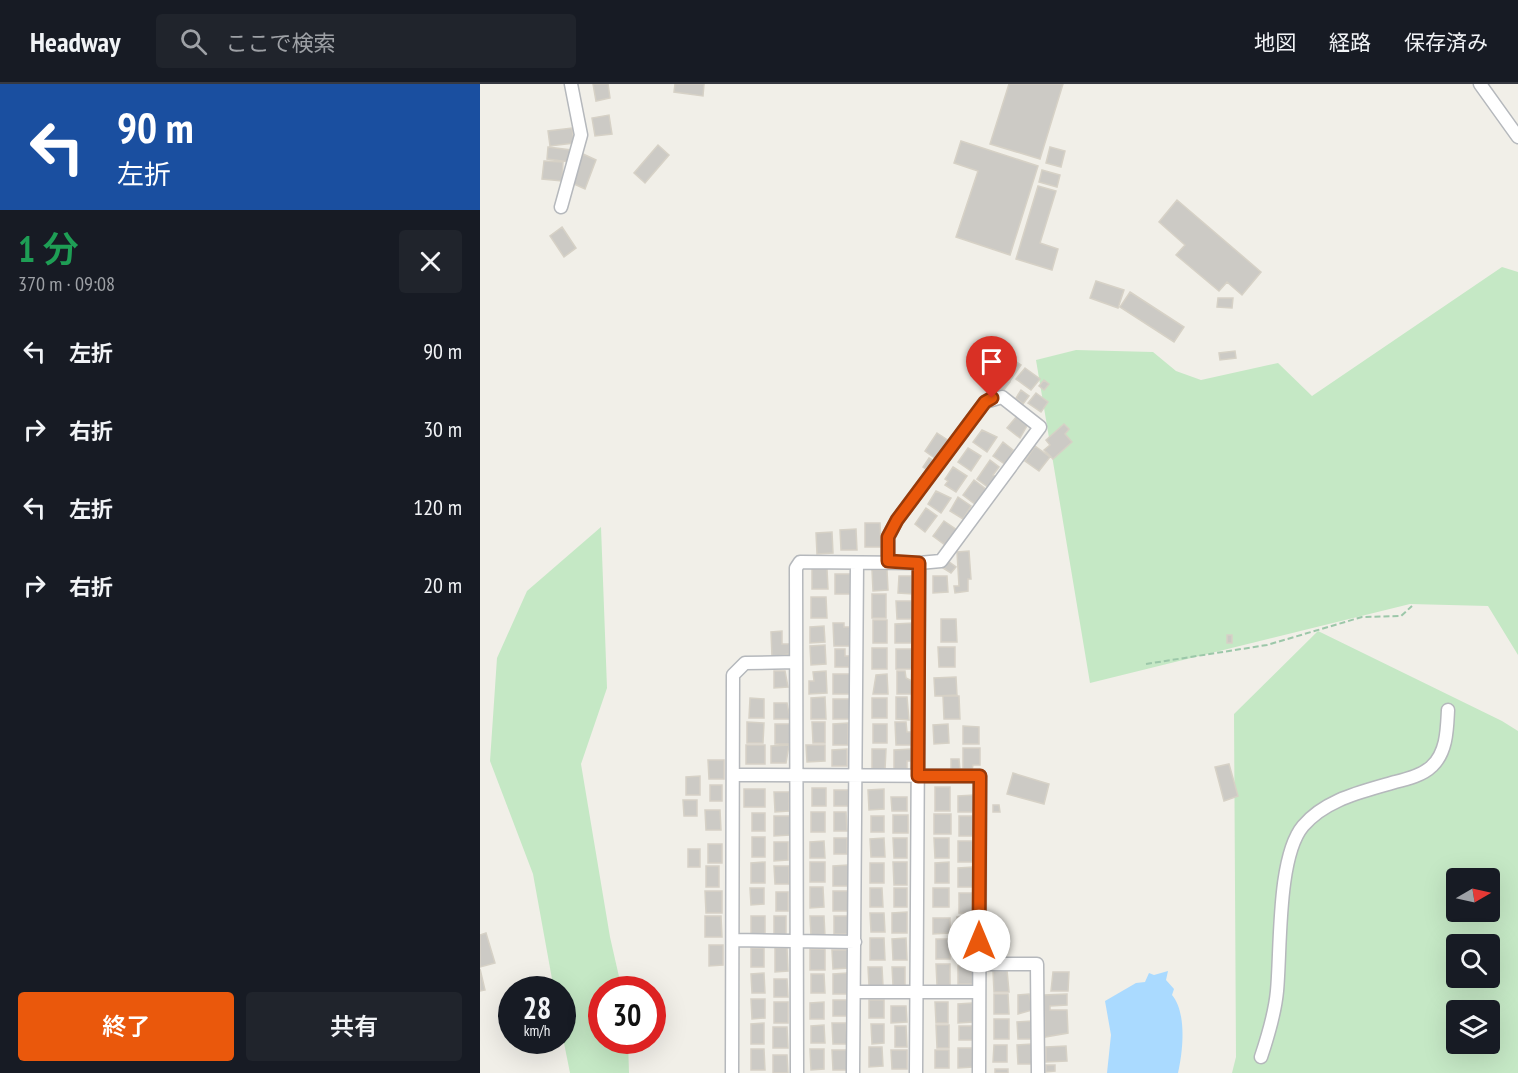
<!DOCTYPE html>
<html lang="ja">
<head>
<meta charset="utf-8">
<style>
  :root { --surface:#171b24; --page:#20242c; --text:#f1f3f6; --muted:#9ea1a6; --line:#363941; --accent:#ea580c }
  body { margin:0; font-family:"PT Sans Narrow","Noto Sans JP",sans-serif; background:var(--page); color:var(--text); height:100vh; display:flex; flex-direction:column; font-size:22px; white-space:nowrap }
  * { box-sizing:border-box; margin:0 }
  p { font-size:20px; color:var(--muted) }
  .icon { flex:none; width:33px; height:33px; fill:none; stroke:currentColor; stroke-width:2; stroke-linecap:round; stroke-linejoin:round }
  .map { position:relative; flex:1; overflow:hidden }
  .drawer { display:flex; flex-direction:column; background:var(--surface); width:480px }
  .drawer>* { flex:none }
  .top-card { background:#1a4fa0; color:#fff; overflow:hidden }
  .needle { width:39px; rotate:81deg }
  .fabs { position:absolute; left:966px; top:784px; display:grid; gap:12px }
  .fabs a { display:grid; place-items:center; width:54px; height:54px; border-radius:6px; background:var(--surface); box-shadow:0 6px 24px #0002; font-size:30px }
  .speed { position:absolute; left:18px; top:892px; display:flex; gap:12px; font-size:30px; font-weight:700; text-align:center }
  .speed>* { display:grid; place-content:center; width:78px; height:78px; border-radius:50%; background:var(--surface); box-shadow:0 6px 24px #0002; line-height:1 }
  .speed small { font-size:15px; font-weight:400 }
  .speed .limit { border:9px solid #d22; background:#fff; color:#111 }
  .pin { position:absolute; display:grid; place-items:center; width:51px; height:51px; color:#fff; margin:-62px -26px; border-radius:50% 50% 50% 0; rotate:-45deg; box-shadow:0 0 6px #0007 }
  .pin .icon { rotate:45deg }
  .me { position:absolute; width:66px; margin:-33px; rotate:0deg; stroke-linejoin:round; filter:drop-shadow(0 0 4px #0008) }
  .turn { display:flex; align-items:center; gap:21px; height:126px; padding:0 18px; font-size:27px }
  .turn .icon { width:78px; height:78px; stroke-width:2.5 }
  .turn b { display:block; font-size:42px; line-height:51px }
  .round { display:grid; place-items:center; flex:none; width:63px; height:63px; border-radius:6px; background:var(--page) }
  .summary { display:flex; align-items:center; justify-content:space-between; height:102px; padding:0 18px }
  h1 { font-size:36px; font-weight:600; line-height:45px; color:#1e9e55 }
  .button { display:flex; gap:12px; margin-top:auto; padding:12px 18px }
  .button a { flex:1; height:69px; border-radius:6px; background:var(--accent); color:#fff; font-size:24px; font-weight:600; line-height:69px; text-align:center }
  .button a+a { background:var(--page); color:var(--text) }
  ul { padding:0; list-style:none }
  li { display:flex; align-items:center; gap:18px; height:78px; padding:0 18px }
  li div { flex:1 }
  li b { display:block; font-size:22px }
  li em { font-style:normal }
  header { display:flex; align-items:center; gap:36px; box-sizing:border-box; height:84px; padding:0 30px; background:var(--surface); border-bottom:2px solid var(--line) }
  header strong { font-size:28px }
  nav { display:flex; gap:33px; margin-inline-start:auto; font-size:21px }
  .search { width:420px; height:54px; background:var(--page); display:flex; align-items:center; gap:15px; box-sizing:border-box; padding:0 21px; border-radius:6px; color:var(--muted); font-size:22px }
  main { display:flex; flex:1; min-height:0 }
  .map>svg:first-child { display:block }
</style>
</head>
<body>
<header>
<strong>Headway</strong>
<div class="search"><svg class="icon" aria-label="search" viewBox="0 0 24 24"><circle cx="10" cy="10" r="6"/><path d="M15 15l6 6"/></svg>ここで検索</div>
<nav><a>地図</a><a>経路</a><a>保存済み</a></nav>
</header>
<main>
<section class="drawer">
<div class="top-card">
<div class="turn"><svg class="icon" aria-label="left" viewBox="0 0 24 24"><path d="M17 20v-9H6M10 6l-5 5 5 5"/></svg><div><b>90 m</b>左折</div></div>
</div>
<div class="summary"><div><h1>1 分</h1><p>370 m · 09:08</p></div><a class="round"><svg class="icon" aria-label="close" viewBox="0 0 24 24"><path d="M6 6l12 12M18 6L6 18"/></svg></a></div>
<ul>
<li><svg class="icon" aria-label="left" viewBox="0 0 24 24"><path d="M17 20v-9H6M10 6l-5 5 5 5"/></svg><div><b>左折</b></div><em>90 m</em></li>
<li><svg class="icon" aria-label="right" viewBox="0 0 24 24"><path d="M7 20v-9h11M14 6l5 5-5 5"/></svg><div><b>右折</b></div><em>30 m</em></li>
<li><svg class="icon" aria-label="left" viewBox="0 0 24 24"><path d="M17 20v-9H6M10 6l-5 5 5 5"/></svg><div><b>左折</b></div><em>120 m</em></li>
<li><svg class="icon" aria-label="right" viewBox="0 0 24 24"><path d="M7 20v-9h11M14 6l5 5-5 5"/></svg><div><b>右折</b></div><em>20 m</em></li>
</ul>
<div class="button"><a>終了</a><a>共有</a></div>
</section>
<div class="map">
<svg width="1038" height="989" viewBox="0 0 1038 989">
  <rect width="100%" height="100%" fill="#f1efe8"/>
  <path fill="#c5e8c5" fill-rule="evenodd" d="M1022,183L1038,188V571L1008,522L930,520L610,599L556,276L596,266L673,268L696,287L721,296L798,279L832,312Z
    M121,443L127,604L101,680L130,853L142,906H122V957H148L149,989H90L83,954L82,906H74L53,790L10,677L17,574L47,507Z
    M838,547L1022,637L1038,647V989H752L756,973L754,630ZM976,795H1010V828H976ZM976,861H1010V894H976ZM976,927H1010V960H976Z"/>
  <path fill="#aadaff" d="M688,887L686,896L694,905L692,911C707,929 703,967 698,989H627L631,951L625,917L656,899L665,898L669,889L674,891Z"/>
  <path fill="#cccac5" stroke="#d6d1c6" stroke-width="1.5" d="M113,0H128L130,14L116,17Z
    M195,0H224L223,12L194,8Z
    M529,0H583L560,75L510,60Z
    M129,31L132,50L115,52L112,34Z
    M92,44L94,59L70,62L68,47Z
    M481,57L558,82L530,171L476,153L498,87L474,79Z
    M178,61L189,71L165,99L154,89Z
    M68,63L91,66L90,78L67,75Z
    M570,63L585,67L581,83L566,79Z
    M103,70L116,76L105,105L92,99Z
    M64,77L83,78L82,97L62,95Z
    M562,86L580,91L577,103L559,98Z
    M558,102L576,107L560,159L578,165L572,186L536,175Z
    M697,116L781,188L762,211L747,198L739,207L696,171L705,161L679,138Z
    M82,143L96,164L84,173L70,152Z
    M616,197L644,206L638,224L610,214Z
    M650,208L704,243L694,258L640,223Z
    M738,214H753L752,224L737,223Z
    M755,267L756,274L740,276L739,269Z
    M528,272L541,281L530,297L517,287Z
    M545,284L560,295L551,306L536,295Z
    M522,293L530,298L523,307L515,302Z
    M564,296L569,300L564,306L559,302Z
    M541,306L549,312L543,320L536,314Z
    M556,309L568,318L561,328L548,319Z
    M537,332L548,340L540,354L527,344Z
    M584,340L589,345L585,350L592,358L573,375L564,366L570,361L566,356Z
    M502,346L517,353L507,368L493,358Z
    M457,349L469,357L456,375L445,367Z
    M523,358L533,366L526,381L513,372Z
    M555,362L570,373L559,387L545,377Z
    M488,364L501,372L491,387L478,378Z
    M449,374L454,377L447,386L443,383Z
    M510,376L519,383L513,391L517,393L509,404L497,395Z
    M473,383L487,392L476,408L465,401L468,397L465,395Z
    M494,396L507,406L496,421L483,411Z
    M456,407L471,414L461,429L448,420Z
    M478,413L491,422L483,435L470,427Z
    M446,424L457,432L445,448L435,440Z
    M464,437L477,446L465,461L453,452Z
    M385,439H400L401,463H385Z
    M376,445L377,466H361L360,446Z
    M352,448L353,469L337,470L336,449Z
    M489,467L491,495H488V507L475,509L474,502H479L477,468Z
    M468,477L476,483L471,489L463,484Z
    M332,485H347L348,505H332Z
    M392,486H407L408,506L393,507Z
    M355,490H370V510H355Z
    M419,492H431L433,510L418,509Z
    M453,492H467L468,508L453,509Z
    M392,510H406V534H392Z
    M331,513H346L347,534H331Z
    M416,517H433V535H417Z
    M461,535H476L477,558H461Z
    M393,536H407V559H393Z
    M353,539H364V543H370V562H354Z
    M433,539V559H415V540Z
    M344,542L345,558L330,559V543Z
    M302,547V560H309V570L292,573L291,548Z
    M747,551H752V559H747Z
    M345,561L346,580L331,581L330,562Z
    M458,563H475V583H459Z
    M392,564H407V585H392Z
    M355,565H365V572H369V583H355Z
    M416,565H432V585H416Z
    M294,587H305L308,603L294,604Z
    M346,587L347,609L329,610V597H334L333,588Z
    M417,587H425L426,594L432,597V610H417Z
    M353,590H370V610H353Z
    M407,590L408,610H393L396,591Z
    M476,593L477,611L455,612L454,594Z
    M463,612H479L480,635H464Z
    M345,613L346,635H331V614Z
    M416,613H427L429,636L416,635Z
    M270,614L284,615V634H269Z
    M392,614H407V634H392Z
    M353,615H370V635H353Z
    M294,619H307L310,635H294Z
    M267,638L284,639L283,659H267Z
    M332,638H345V659H333Z
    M415,638H426L427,648H432V661H416Z
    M368,639V661H353V640Z
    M295,640H310L311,660H295Z
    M393,640H407V659H393Z
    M468,640L469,659L454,660L453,641Z
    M483,642L499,643V660H483Z
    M266,661H285V680H266Z
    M309,661L306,679H291V662Z
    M326,661H345V677L327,678Z
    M483,664H500V681H493L492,686H483Z
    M367,665V682H352V666Z
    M392,665H406L405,686H392Z
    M431,665V677H427V685H414V666Z
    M471,675H479L480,686H471Z
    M228,676H244V695H229Z
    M749,680L758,712L744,717L735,683Z
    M533,689L569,700L564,720L527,710Z
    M220,692V711H206V693Z
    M230,701H242V717H230Z
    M455,703H470V727H455Z
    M332,704H346V722H332Z
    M264,705H285V723H264Z
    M404,705V725L389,726L388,706Z
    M354,706H368V722H354Z
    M294,708H309V727L295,728Z
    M494,711V728H478V712Z
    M411,713H427V727H412Z
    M203,716H217V732H204Z
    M513,721H519L520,728H513Z
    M225,726H240L241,746H226Z
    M331,728H345V748H331Z
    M354,728H366L367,747H354Z
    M272,729H285V747H272Z
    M454,730H471V750H454Z
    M413,731H428V749H413Z
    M294,732H310V751L294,752Z
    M391,732H404V748H391Z
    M479,732H493V752H479Z
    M272,753H285V773H272Z
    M354,754H367V770H354Z
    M404,754L405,773H391L390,755Z
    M413,754H427V774H414Z
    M454,754H469V774H455Z
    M344,757L345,774H330V758Z
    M478,757H493V778H478Z
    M294,758H308V776L294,777Z
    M228,760H242V779H228Z
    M208,765H220V783H208Z
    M285,778V799H271V779Z
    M330,778H345V798H330Z
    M413,778H427V801H414Z
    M469,778V799H455V779Z
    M390,779H404V799H390Z
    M368,781L369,802H353V782Z
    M226,782H239V803H226Z
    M294,782H309V800H295Z
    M493,783V803H478V784Z
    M330,803H343L344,823L330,824Z
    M270,804H284V820L271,821Z
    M390,804H402L403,823H390Z
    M414,804H427V823H414Z
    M453,804H469V823H453Z
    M225,807H242V829H226Z
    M353,807H368V827H353Z
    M296,808H308V827H296Z
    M479,809H492L493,829H479Z
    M427,828V849H412V829Z
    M390,829H404L405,848H391Z
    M225,832H241L242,853H225Z
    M271,832H285V850H271Z
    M294,832H306V851H294Z
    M330,832H344L345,852H331Z
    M354,832H368V850H354Z
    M477,833H493V853H477Z
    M453,834H470V849L453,850Z
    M6,849L15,879L0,883V851Z
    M390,854H404L405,876H390Z
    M426,854L427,876H413L412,855Z
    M456,855H470V875H456Z
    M477,860H492V878H478Z
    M229,861H243V881L229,882Z
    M271,864H284V883H271Z
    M295,864H307L308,887L295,888Z
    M330,865H345V886H330Z
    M352,866H368L369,884L353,885Z
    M456,880H470V901H457Z
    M478,882H493L494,900H478Z
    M388,883H402L403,902H389Z
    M412,883H425V901H413Z
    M0,885L5,906L0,907Z
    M527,886L529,908H514L513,887Z
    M573,888H589L588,907H571Z
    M284,889L285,909H272L271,890Z
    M367,889V910H353V890Z
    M331,890H344L345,909H331Z
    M294,895H307L308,913H294Z
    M514,910H528L529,930H514Z
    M549,910L552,926L538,930V911Z
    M587,910V921L570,922V926H587L588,949L565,953L564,911Z
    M271,915H285V934L272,935Z
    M353,916H367V932H353Z
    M389,916H404V934H389Z
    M294,918H308V939H294Z
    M344,918V935H330V919Z
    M455,918H468V939H456Z
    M492,919L493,938L478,939V920Z
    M411,922H426L427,938L411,939Z
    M514,935H529V955H514Z
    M552,937V955H538L537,938Z
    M284,939V960H271V940Z
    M352,939H366L367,960H353Z
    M391,940H404V959L392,960Z
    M344,941L345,959H331V942Z
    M456,941H469V964H457Z
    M415,942H426L427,963H415Z
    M479,942H492L493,956H479Z
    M293,943H307L308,964H293Z
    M552,960L553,980H538L537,961Z
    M514,961H527V978H513Z
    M586,962L587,977L566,978V963Z
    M389,963H402L403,982L389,983Z
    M478,964H492L493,983L478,984Z
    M271,965H284L285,986H271Z
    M330,965H344V985L331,986Z
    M352,966H367V986H353Z
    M411,966H427V985H412Z
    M455,966H469V984H455Z
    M293,971H307L308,989H293Z
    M566,981H575V987L566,988Z
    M515,985H528V989H515Z"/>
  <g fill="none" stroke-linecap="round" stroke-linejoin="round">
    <defs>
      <path id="minor" d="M1000,0L1038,53
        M81,123L101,51L91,0
        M408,477V453L417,436L505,318L522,313L560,343L461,477L439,479
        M254,691L500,692L499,989
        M253,856L375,858
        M499,880H557L558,989
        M375,908H499
        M781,973C788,952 795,929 797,907C801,865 797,773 823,742C846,715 882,708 915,698C928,695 943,691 952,682C967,668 967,645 968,626
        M252,989L253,591L265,579L316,578
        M317,989L316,484L320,478L439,479L436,989
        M373,989L377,479"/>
    </defs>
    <use href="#minor" stroke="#b5b8bc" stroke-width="15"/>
    <path stroke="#9cc7a9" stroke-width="2" stroke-dasharray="6 3" stroke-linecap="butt" d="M666,580L787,561L882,533L921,532L932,522"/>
    <use href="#minor" stroke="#fff" stroke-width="12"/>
  </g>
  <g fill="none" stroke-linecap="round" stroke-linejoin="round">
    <defs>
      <path id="route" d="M499,857L500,692H438L439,479L408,477V453L417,436L505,318L512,314"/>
    </defs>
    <use href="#route" stroke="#983908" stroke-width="15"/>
    <use href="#route" stroke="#ea580c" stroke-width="10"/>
  </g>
</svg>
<div class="fabs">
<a><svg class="needle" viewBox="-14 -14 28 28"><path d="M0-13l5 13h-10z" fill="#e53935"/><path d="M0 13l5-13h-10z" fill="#9ea1a6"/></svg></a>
<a><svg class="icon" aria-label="search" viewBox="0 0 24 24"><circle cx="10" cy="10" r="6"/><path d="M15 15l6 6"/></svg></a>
<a><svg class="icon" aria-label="layers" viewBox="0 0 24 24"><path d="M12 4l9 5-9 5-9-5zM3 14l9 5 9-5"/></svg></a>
</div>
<div class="speed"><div>28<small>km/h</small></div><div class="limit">30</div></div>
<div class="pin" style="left:512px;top:314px;background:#d93025"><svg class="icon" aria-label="arrive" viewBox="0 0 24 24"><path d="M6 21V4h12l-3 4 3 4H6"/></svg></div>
<svg class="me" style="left:499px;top:857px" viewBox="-20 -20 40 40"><circle r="19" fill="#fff"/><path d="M0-13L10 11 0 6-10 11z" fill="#ea580c"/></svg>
</div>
</main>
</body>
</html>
